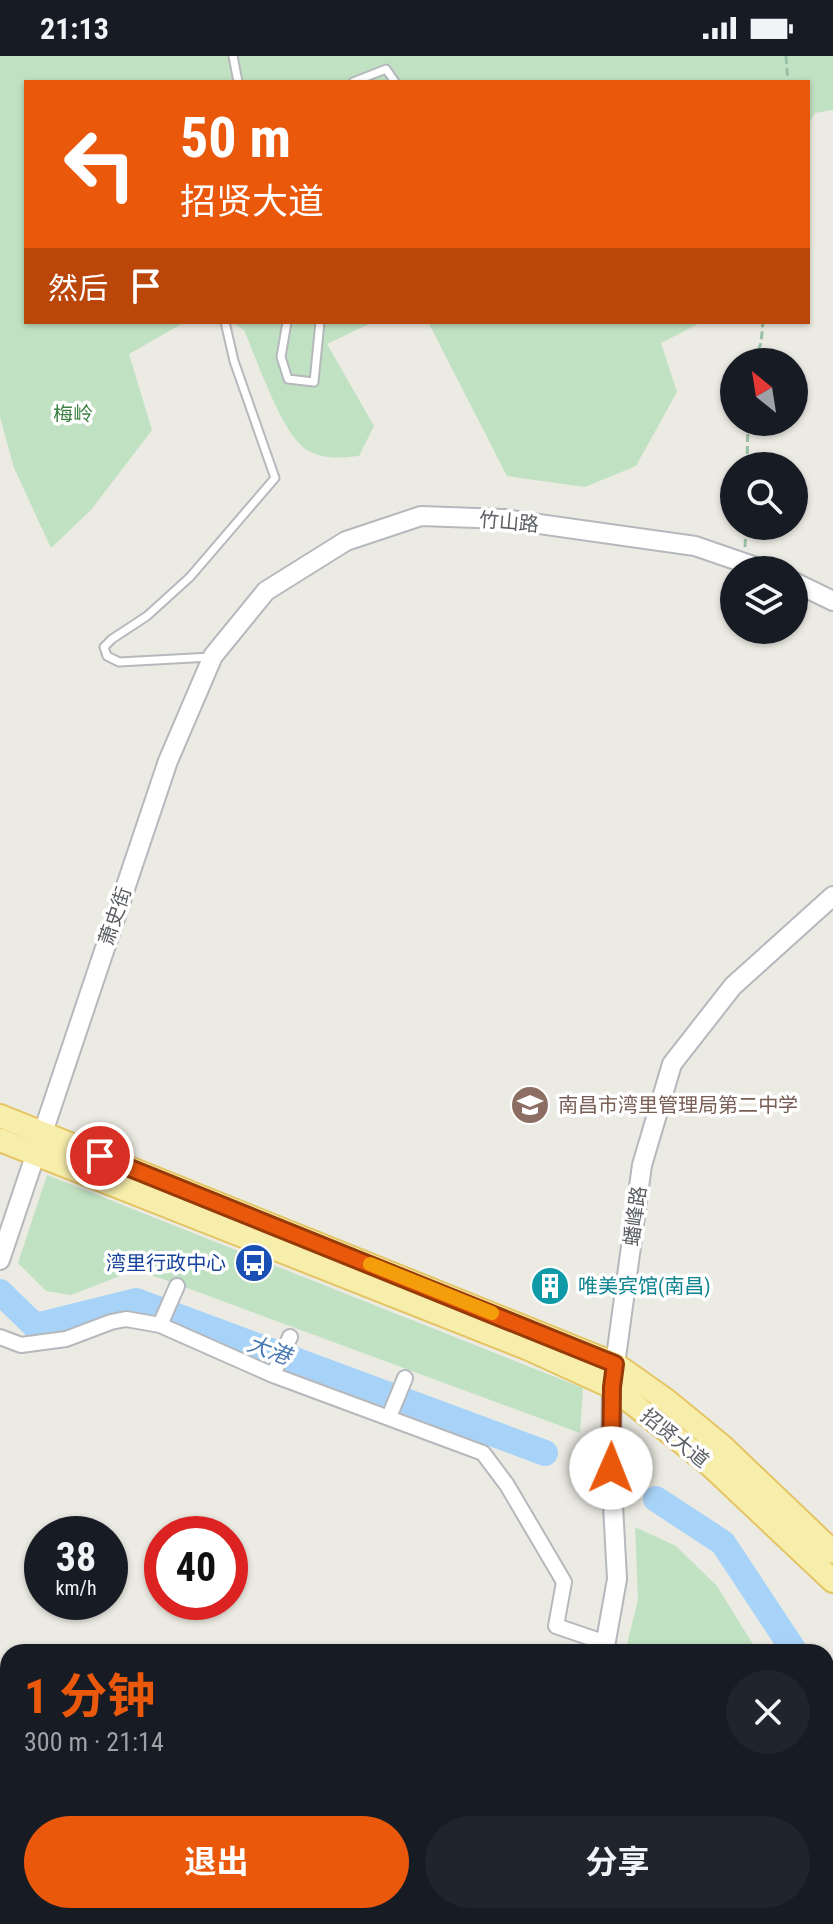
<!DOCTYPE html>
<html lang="zh">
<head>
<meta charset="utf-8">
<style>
  :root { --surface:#171b24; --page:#20242c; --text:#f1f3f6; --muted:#9ea1a6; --accent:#ea580c }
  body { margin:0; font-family:"Roboto Condensed","Noto Sans SC",sans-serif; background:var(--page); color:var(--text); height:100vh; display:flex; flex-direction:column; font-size:30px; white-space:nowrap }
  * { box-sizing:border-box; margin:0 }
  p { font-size:26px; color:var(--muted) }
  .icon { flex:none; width:44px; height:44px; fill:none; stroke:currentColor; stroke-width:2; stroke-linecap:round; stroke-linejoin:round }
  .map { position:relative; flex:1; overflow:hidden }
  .panel { position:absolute; left:0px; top:1588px; width:834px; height:280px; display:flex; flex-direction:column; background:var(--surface); border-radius:24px 24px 0 0; box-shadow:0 2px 6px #0004 }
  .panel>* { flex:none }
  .hud { position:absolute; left:24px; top:24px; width:786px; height:244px; border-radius:0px; box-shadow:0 2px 6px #0004; background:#ea580c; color:#fff; overflow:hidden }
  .needle { width:52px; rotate:330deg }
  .tools { position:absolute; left:720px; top:292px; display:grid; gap:16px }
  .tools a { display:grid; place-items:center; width:88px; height:88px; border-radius:50%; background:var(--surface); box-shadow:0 2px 6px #0004; font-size:40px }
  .speed { position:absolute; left:24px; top:1460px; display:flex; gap:16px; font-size:40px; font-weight:700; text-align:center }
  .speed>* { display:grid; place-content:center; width:104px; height:104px; border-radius:50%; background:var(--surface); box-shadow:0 2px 6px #0004; line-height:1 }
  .speed small { font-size:20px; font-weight:400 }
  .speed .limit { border:12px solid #d22; background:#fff; color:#111 }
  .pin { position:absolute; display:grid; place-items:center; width:68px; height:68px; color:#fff; margin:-34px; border:4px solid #fff; border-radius:50%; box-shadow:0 2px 8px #0007 }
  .me { position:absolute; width:88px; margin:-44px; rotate:1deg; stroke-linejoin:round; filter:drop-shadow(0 0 6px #0008) }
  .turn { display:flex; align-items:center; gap:28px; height:168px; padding:0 24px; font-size:36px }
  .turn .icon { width:104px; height:104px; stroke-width:2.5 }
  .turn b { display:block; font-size:56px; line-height:68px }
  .then { display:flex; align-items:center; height:76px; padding:0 24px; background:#0003; gap:16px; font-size:30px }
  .round { display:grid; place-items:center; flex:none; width:84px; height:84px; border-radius:42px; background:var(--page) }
  .head { display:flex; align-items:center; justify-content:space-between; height:136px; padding:0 24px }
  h1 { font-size:48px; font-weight:700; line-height:60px; color:var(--accent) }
  .primary-button { display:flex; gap:16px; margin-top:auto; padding:16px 24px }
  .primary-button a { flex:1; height:92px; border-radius:48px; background:var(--accent); color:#fff; font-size:32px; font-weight:700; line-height:92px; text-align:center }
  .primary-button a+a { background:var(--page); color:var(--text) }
  .status { display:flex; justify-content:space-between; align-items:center; height:56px; padding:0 40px; background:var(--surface); direction:ltr }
  .status svg { height:22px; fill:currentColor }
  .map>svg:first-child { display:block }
</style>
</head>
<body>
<div class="status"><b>21:13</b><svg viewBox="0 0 49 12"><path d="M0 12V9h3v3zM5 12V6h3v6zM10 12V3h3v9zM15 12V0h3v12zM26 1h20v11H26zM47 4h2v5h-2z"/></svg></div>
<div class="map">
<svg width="833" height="1868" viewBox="0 0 833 1868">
  <rect width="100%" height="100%" fill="#ecebe3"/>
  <path fill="#c1e2c2" d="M0,0H833V54L815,57L808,68V26H26V266H185L129,298L152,374L91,454L51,492L14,412L0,361Z
    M232,266H373L327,288L374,370L359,400C341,402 320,404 304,392C281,375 256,302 244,274Z
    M428,266H702L661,287L677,336L636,410L585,431L507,420Z
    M47,1119L583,1332L580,1377L160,1222L133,1215L71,1239L46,1235L18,1207Z
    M635,1471L676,1490L717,1530L754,1590L755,1596H625L638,1544Z"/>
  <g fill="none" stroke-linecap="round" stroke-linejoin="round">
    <path stroke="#a8d3f8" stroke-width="26" d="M0,1236L35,1270L136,1245L545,1397
      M656,1443L723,1487L795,1596
      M826,1636L833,1640"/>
    <defs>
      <path id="service" d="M233,0L238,26
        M353,26L386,13L395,26
        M287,266L281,301L288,323L314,326L320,266
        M211,601L119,606L107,600L104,591L112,583L147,560L190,521L275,422L234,305L225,266"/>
      <path id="minor" d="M160,1269L177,1230
        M0,1281L21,1289L66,1283L111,1266L126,1263L160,1269L273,1319L483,1397L507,1429L564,1526L556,1570L606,1587
        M273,1319L290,1281
        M389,1361L405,1322"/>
      <path id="tertiary" d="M794,526L833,545
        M0,1204L168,705L213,600L266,535L346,485L421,460L504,463L695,490L765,514
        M604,1596L617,1523L611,1412L612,1331L642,1109L672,1008L733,930L833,840
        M411,1868L419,1860"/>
      <path id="primary" d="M0,1060L615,1308L666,1344L722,1390L833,1496
        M0,1084L529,1293L612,1331L709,1408L833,1525"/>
    </defs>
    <use href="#service" stroke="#b5b8bc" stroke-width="11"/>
    <use href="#minor" stroke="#b5b8bc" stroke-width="18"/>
    <use href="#tertiary" stroke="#b5b8bc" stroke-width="22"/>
    <use href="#primary" stroke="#e5c463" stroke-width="26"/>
    <path stroke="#99c0a6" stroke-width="3" stroke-dasharray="8 4" stroke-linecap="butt" d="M786,0L788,26
      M754,306L761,287L763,266
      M747,410L748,366
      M745,491L746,470"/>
    <use href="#service" stroke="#fff" stroke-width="7"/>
    <use href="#minor" stroke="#fff" stroke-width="14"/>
    <use href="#tertiary" stroke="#fff" stroke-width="18"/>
    <use href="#primary" stroke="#f8eeac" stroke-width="22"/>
  </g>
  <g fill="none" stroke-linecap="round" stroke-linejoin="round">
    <defs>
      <path id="route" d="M100,1100L615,1308L612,1331L611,1412"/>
    </defs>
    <use href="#route" stroke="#983908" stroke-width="20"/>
    <use href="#route" stroke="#ea580c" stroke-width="14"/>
    <path stroke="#f59e0b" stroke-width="14" d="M370,1208L492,1257"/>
  </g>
  <defs>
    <symbol id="school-disc" viewBox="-11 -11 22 22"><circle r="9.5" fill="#8d6e63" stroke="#fff"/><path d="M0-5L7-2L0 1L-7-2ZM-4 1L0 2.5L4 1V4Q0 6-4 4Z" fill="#fff"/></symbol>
    <symbol id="bus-disc" viewBox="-11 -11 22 22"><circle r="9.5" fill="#1a4fb4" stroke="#fff"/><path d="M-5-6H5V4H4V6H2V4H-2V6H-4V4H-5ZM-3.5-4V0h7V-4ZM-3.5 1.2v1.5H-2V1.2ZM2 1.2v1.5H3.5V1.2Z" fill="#fff"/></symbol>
    <symbol id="building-disc" viewBox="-11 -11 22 22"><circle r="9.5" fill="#0f9aa8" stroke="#fff"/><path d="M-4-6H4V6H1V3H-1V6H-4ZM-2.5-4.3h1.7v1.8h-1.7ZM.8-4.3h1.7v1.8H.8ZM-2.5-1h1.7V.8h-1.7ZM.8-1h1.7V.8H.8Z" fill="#fff"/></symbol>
  </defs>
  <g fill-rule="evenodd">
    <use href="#school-disc" x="508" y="1027" width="44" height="44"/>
    <use href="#bus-disc" x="232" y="1185" width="44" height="44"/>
    <use href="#building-disc" x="528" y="1208" width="44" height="44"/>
  </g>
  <g text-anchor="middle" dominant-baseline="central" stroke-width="7" stroke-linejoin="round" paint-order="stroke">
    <g font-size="20" fill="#3c8141" stroke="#fff">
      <text x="73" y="358">梅岭</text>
    </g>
    <g font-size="20" fill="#5b5e62" stroke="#fff">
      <text transform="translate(509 466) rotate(5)">竹山路</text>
      <text transform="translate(115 860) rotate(-71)">萧史街</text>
      <text transform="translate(635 1160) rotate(-82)">蟠峰路</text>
      <text transform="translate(675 1382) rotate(39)">招贤大道</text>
    </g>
    <g font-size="20" fill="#785e54" stroke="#fff" text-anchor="start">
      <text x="558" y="1049">南昌市湾里管理局第二中学</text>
    </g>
    <g font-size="20" fill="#164399" stroke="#fff" text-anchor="end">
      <text x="226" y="1207">湾里行政中心</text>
    </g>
    <g font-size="20" fill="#0d838f" stroke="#fff" text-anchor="start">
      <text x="578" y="1230">唯美宾馆(南昌)</text>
    </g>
    <g font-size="22" font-style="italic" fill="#4a79b1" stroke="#fff">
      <text transform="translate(269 1294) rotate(20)">大港</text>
    </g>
  </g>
</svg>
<div class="tools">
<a><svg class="needle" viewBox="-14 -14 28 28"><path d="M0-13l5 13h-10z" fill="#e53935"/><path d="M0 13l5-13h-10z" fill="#9ea1a6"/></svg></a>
<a><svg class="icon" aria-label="search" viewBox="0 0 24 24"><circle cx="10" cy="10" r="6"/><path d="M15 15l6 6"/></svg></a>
<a><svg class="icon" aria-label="layers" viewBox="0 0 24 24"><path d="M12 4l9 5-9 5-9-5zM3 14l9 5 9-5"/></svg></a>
</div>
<div class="speed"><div>38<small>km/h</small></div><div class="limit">40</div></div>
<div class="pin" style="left:100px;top:1100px;background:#d93025"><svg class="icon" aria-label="arrive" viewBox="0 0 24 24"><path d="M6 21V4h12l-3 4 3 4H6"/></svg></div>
<svg class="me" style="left:611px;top:1412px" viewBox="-20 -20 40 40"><circle r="19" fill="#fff"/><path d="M0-13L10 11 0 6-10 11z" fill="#ea580c"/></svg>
<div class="hud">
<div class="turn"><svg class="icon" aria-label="left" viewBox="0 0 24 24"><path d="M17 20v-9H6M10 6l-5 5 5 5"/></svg><div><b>50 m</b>招贤大道</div></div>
<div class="then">然后<svg class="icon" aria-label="arrive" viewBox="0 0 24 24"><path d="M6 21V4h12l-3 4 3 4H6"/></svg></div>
</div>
<section class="panel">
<div class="head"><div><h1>1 分钟</h1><p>300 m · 21:14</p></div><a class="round"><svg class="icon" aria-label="close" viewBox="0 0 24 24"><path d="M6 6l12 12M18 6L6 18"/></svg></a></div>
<div class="primary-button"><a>退出</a><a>分享</a></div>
</section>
</div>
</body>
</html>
